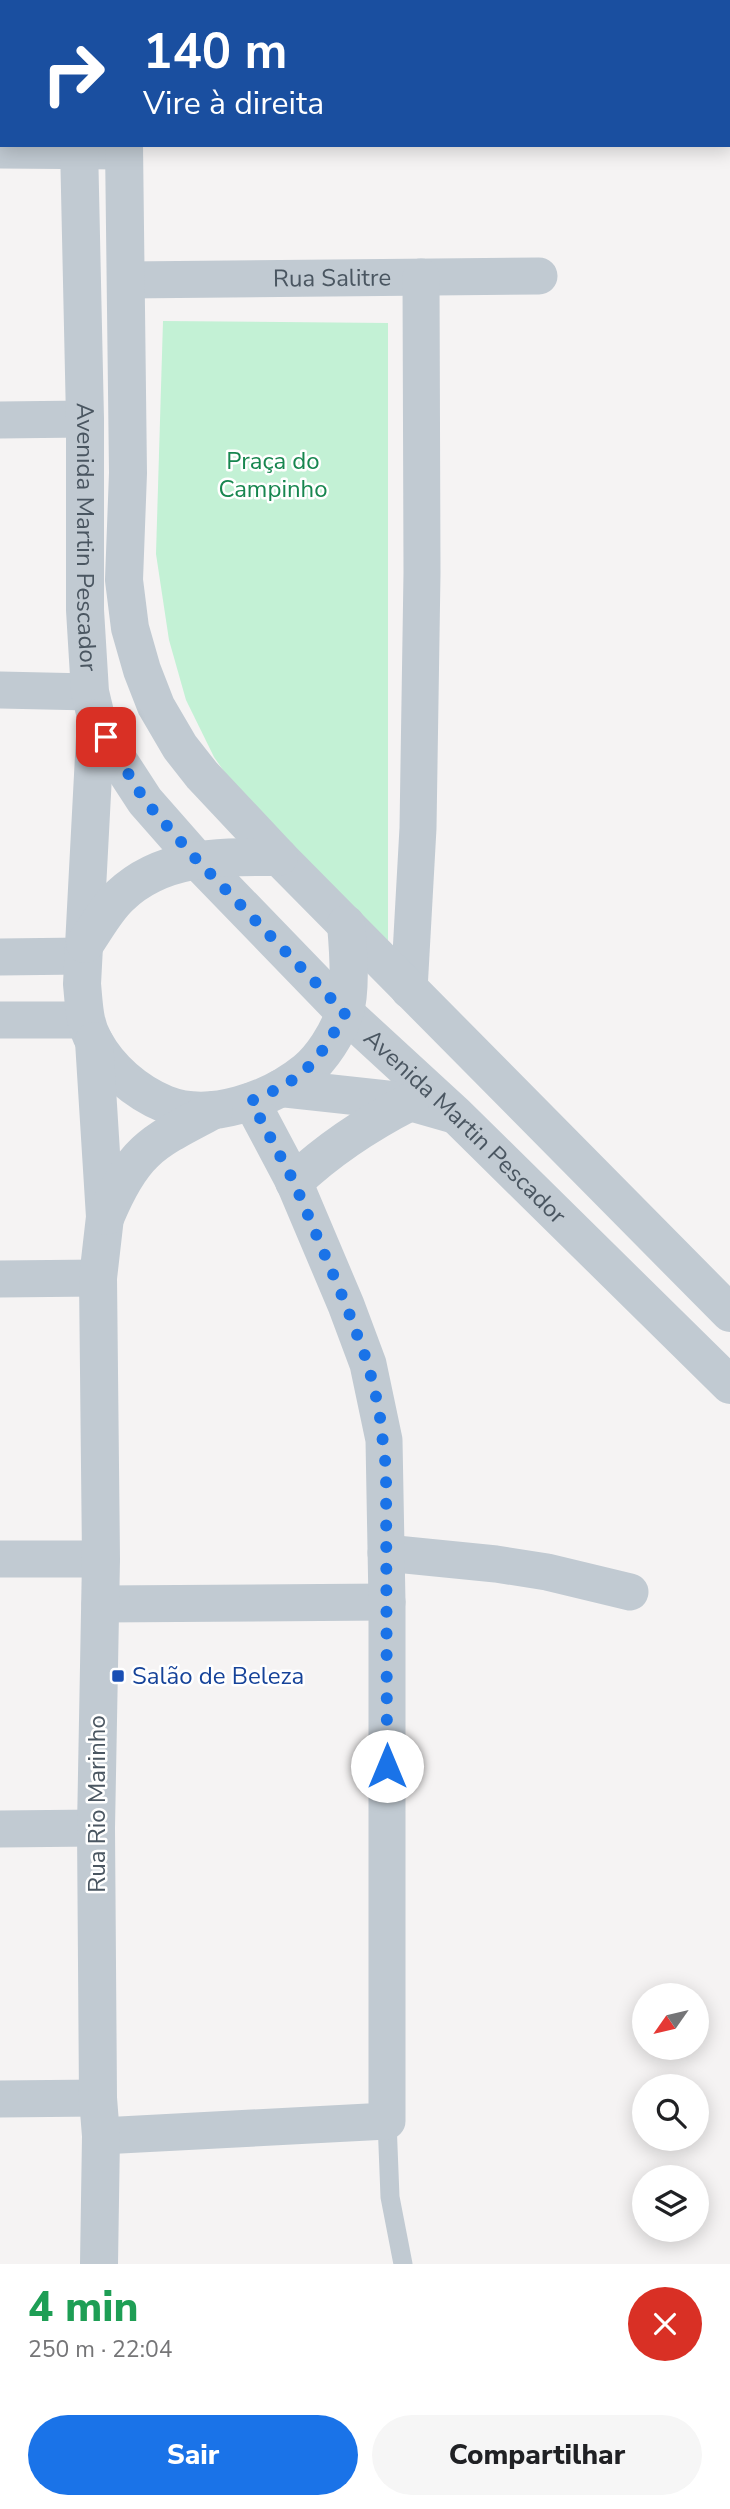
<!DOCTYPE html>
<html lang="pt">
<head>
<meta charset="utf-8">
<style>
  :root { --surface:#fff; --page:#f6f6f6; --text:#202124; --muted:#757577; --accent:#1a73e8 }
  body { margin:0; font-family:"Nunito Sans",sans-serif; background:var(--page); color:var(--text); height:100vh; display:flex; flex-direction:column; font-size:26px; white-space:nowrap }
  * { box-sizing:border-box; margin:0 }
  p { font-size:23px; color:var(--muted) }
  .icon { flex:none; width:38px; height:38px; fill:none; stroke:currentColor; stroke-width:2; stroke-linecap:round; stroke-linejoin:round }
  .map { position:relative; height:2264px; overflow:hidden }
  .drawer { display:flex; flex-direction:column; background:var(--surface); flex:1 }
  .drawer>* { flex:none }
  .banner { position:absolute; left:0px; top:0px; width:732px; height:147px; box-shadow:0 4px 18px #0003; background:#1a4fa0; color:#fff; overflow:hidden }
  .needle { width:46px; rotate:236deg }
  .fabs { position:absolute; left:632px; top:1983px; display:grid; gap:14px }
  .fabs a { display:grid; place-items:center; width:77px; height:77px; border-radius:50%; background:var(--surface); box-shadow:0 4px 18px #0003; font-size:35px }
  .pin { position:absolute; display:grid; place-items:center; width:60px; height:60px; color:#fff; margin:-30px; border-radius:14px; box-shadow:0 4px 10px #0006 }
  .me { position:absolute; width:77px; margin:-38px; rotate:0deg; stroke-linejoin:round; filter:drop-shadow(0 0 5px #0008) }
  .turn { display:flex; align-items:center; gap:24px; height:147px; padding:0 28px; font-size:32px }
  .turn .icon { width:91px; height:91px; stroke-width:2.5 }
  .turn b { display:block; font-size:49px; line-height:60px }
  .round { display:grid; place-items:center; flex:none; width:74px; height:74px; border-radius:37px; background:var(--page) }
  .overview { display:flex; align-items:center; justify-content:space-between; height:119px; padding:0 28px }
  h1 { font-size:42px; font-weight:800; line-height:52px; color:#1e9e55 }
  .primary-button { display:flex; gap:14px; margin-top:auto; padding:14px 28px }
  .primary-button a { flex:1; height:80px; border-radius:42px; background:var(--accent); color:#fff; font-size:28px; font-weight:800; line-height:80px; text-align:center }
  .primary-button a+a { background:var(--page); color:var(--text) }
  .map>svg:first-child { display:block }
</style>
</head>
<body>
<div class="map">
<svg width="730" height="2264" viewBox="0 0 730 2264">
  <rect width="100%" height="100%" fill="#f5f3f3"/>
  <path fill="#c3f1d5" d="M163,321L388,323V941L248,806L214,757L186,700L169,640L156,554Z"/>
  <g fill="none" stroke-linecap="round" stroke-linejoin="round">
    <path stroke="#c1cad2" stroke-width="19" d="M387,2121L390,2197L403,2264"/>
    <g stroke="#c1cad2" stroke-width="37">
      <path d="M0,150L124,151"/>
      <path id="s1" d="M126,280L539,276"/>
      <path d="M0,420L85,419"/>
      <path d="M0,690L90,692"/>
      <path d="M0,957L83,956"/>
      <path d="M409,990L418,828L422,573L421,277"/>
      <path d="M0,1020H85"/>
      <path d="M0,1279L98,1278"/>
      <path d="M386,1553L496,1564L547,1572L630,1592"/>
      <path d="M0,1559H101"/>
      <path d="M100,1604L387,1602"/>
      <path d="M0,1829L96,1828"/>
      <path d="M0,2099L98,2098"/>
      <path d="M101,2136L387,2121V1602L384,1440L368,1364L346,1305L294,1182L251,1101"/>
    </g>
    <g stroke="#c1cad2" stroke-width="38">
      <path d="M78,0V2"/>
      <path d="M121,0V2"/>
      <path id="s2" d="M79,145L85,419V610L90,692L96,717L117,758L145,801L196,859L345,1013L456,1115L730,1385"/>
      <path d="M124,145L128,473L124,580L130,628L142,670L156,706L180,747L202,775L279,857L730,1313"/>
      <path d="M96,718L82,984C84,1004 84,1024 94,1041C109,1069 136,1092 165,1104C210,1122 270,1100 306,1071C322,1058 337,1034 344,1014C352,992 348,947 346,924"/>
      <path d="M85,944C96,928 106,909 120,896C164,854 223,857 279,857"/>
      <path d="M94,1041L105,1217L98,1278L101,1559L96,1828L98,2098L101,2136L99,2264"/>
      <path d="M281,1088L410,1102L452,1114"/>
      <path d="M294,1182C329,1149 367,1124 410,1102"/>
      <path d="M106,1216C134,1149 153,1142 214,1110"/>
    </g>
  </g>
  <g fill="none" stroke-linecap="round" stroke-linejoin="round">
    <path stroke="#1a73e8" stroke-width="12" stroke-dasharray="0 21.6" d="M106,737L145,801L196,859L345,1013C318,1063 304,1079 251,1101L294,1182L346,1305L368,1364L379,1409L386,1468L387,1766"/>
  </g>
  <rect fill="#1a4fb4" stroke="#fff" stroke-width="2.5" x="111" y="1669" width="14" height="14" rx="3.5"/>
  <g text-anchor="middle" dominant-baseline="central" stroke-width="5" stroke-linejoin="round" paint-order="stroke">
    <g font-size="24" fill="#4a5661" stroke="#fff">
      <text stroke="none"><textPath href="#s1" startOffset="206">Rua Salitre</textPath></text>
      <text stroke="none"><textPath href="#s2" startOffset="392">Avenida Martin Pescador</textPath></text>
      <text stroke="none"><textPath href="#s2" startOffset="1127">Avenida Martin Pescador</textPath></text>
      <text transform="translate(97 1804) rotate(-90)">Rua Rio Marinho</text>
    </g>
    <g font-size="24" fill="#17864f" stroke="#fff">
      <text x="273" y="461">Praça do<tspan x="273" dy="28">Campinho</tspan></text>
    </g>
    <g font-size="24" fill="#164399" stroke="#fff" text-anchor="start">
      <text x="132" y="1676">Salão de Beleza</text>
    </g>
  </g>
</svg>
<div class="fabs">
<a><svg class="needle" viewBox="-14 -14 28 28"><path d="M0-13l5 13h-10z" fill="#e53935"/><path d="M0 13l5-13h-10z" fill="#757577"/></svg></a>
<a><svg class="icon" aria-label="search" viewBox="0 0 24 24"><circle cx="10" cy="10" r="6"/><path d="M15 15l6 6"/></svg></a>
<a><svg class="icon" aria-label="layers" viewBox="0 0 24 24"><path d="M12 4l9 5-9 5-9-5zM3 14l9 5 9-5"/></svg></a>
</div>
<div class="pin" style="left:106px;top:737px;background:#d93025"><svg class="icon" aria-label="arrive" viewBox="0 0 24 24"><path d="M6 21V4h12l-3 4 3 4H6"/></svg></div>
<svg class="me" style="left:387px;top:1766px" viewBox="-20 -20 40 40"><circle r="19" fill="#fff"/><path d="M0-13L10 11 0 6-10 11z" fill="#1a73e8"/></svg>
<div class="banner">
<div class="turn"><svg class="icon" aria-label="right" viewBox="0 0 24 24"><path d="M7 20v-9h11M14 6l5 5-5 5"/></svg><div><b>140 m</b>Vire à direita</div></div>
</div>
</div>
<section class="drawer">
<div class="overview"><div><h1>4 min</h1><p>250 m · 22:04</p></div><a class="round" style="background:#d93025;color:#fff"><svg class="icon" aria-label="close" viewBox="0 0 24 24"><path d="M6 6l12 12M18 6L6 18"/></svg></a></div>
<div class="primary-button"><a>Sair</a><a>Compartilhar</a></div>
</section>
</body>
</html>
